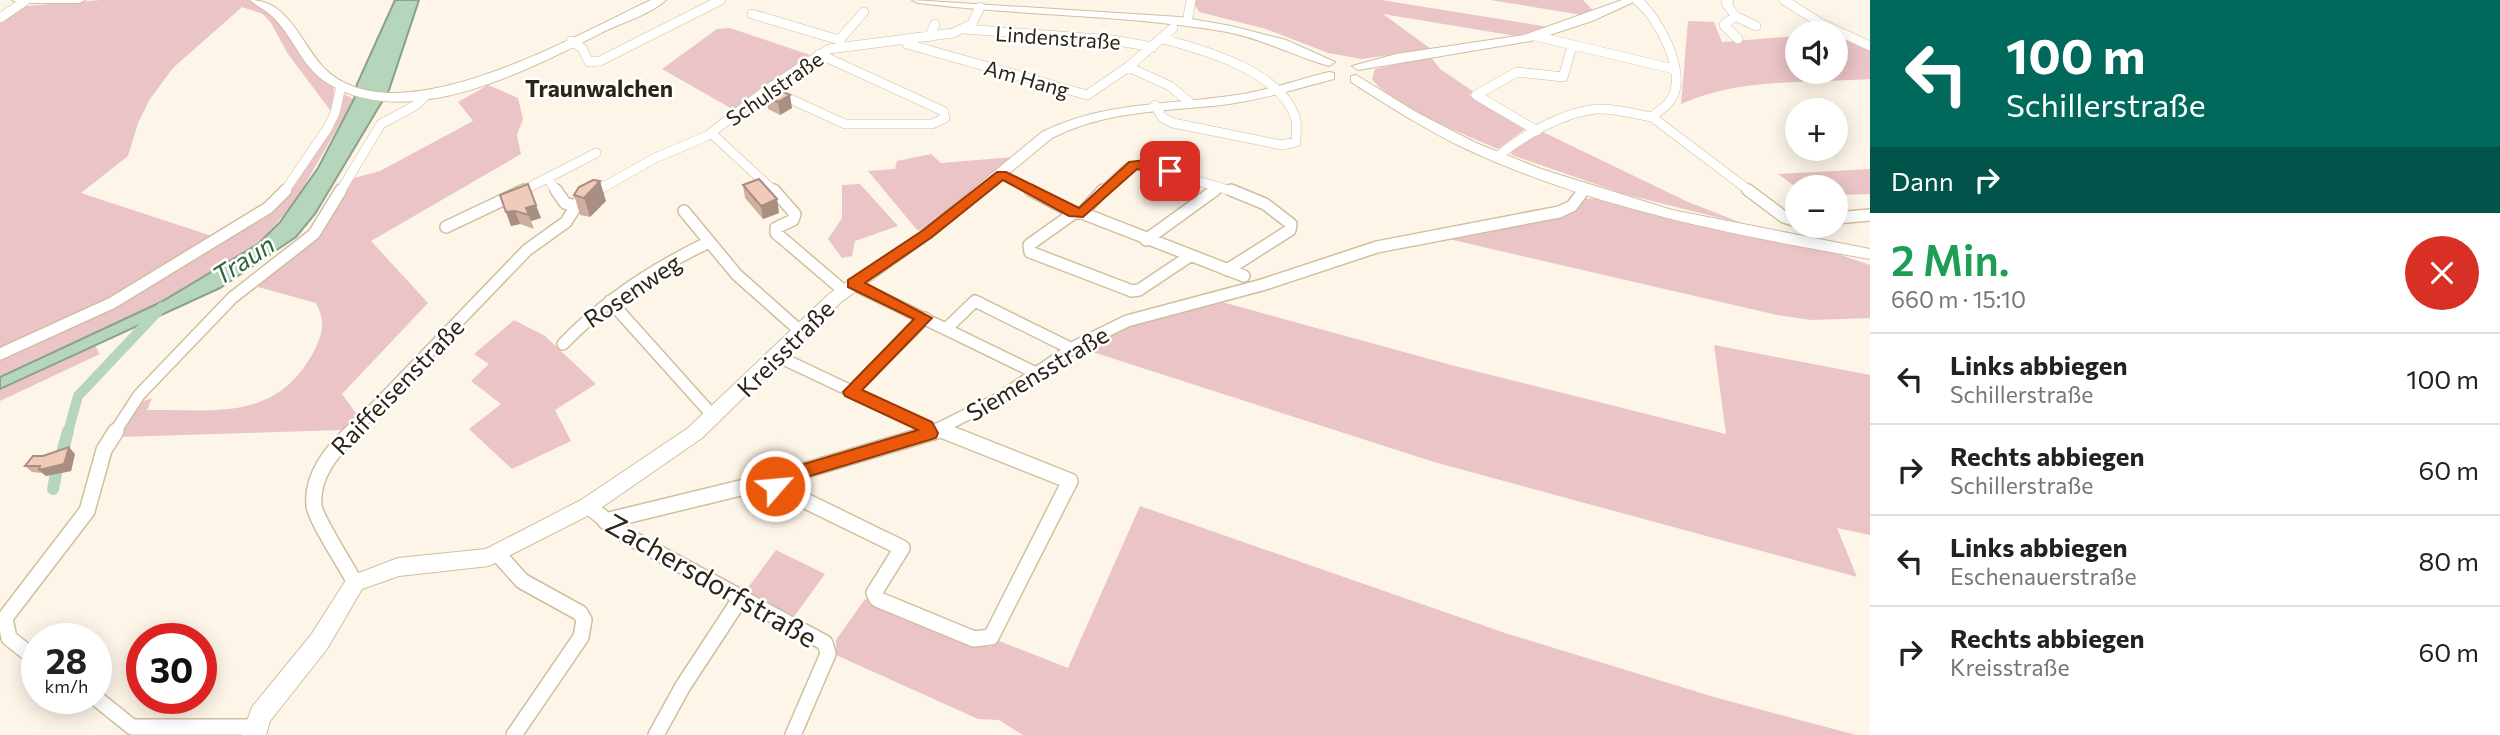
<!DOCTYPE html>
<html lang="de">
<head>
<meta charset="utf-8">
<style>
  :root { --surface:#fff; --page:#f6f6f6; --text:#222; --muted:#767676; --line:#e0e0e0 }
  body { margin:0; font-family:Commissioner,sans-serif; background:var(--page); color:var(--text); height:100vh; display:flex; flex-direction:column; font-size:26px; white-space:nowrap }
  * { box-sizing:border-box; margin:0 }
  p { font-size:23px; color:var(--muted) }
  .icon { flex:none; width:38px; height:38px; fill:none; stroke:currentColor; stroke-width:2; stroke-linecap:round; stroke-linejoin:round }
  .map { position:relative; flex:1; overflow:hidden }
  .sheet { display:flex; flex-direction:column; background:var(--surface); width:630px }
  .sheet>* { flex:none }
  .top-card { background:#00695c; color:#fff; overflow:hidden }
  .buttons { position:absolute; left:1785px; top:21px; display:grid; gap:14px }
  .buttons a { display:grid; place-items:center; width:63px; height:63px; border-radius:50%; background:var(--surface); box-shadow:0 4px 18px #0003; font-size:35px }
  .speed { position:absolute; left:21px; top:623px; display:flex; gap:14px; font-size:35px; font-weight:700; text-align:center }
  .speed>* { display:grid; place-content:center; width:91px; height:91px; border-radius:50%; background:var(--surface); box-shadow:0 4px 18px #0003; line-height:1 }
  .speed small { font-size:18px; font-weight:400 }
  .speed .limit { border:10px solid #d22; background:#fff; color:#111 }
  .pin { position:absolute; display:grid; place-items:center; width:60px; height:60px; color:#fff; margin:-30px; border-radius:14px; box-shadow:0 4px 10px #0006 }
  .me { position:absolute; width:77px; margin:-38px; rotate:63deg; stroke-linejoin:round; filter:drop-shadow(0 0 5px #0008) }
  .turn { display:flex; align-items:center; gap:24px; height:147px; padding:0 21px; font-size:32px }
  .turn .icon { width:91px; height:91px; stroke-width:2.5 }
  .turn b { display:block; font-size:49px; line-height:60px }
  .then { display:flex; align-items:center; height:66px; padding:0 21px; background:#0003; gap:14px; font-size:26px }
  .round { display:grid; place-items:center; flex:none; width:74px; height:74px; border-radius:37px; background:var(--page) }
  .headline { display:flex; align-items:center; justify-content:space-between; height:119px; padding:0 21px }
  h1 { font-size:42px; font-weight:600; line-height:52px; color:#1e9e55 }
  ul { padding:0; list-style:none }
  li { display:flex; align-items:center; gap:21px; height:91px; padding:0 21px; border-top:2px solid var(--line) }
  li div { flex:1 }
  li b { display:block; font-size:26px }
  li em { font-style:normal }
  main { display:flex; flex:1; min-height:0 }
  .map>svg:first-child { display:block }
</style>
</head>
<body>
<main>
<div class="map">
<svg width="1870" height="735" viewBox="0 0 1870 735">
  <rect width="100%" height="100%" fill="#fdf6e8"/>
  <path fill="#eac4c7" d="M101,0H249L273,12L302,58L334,87L333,114L288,54L271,23L263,14L242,7L173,68L150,99L138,123L128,156L81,193L218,238L137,288L0,353V22L26,6Z
    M1192,0H1381L1549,27L1516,36L1383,14L1431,49L1362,59L1328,53L1266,29L1199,12Z
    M1490,0H1583L1594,11L1582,15Z
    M1688,21L1714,22L1722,42L1797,36V72H1836V33H1827L1837,32L1870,47V79C1809,83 1738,78 1681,104Z
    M730,28L810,55L734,110L662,69L717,29Z
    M1431,57L1440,69L1474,92L1469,95L1527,128L1498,149C1470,137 1387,103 1372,79L1375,69Z
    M488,85L518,98L523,119L517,135L521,154L371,241L428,303L342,394L358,416L342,430L118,437L141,402L152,398L147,410C215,409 275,422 313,353C323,333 326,323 316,303L258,287L259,280L317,235L354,178L380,171L473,121L458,102Z
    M341,93L354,99L295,202L258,244L161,302L0,377V357L23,347L258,217L300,174Z
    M1543,132L1686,201L1744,224L1624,194L1512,155L1510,151Z
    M931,154L941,163L1014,157L923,231L917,230L868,171L895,169L897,161Z
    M1870,169V194L1836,195V187L1797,188L1778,174Z
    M860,184L898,226L855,241L852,256L842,258L828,239L842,218V185Z
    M1602,198L1716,229L1838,254L1870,265V318L1812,320L1777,315L1440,237L1524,221L1583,199Z
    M1215,300L1455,366L1726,434L1714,345L1870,375V535L1837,528L1857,577L1434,462L1077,347L1114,328Z
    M514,320L545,336L596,384L555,410L571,441L512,469L469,429L501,404L471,381L489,364L474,354Z
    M94,344L100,354L0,401V389Z
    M1140,506L1505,633L1714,697L1856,735H1023L999,720L978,719L836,655V640L865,599L970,642L991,647L994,639L1068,668Z
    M776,550L825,574L793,618L744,593Z"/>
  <path fill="#b5d6bb" stroke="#8ca18a" stroke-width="2" d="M395,0H419L389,90L315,214L296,237L220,288L0,389V377L161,302L258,244L280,222L318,168L354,99L357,84Z"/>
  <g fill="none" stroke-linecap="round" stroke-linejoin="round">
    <path stroke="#b5d6bb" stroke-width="10" d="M68,432L78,396L162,307"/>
    <path stroke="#b5d6bb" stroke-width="12" d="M61,457L68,431
      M53,489L56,474"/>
    <defs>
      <path id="street-far2" d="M1729,0L1726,3L1735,16L1724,25L1738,39
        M1784,0L1820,23L1870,46
        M752,14L839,40
        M1735,16L1756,26
        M1188,17L1191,0
        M0,18L25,1
        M964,29L1113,40L1153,47
        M1535,36L1674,69
        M929,37L935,24
        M905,39L907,44L1087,95L1128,67L1173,28
        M571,41L582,48L589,62L600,61L721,0
        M841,45L839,40L864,12
        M1128,67L1170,86L1190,103
        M775,92L845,124H932L945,118L943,111L819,54
        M1476,95L1517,72L1563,77L1572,46
        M1476,95L1537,131
        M1155,105L1162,117L1173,123L1282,145L1296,142C1296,135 1297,126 1296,120C1283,72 1205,50 1163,39
        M1652,117L1751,192
        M711,133L775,192
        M1498,156C1524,135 1563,112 1597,109C1615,108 1634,114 1652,117C1658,111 1668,106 1672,98C1687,71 1658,17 1637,0
        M1002,175L1034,192
        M549,180L557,192
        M284,192L327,129L335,113L341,86
        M340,192L381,124L416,105L425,96
        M520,192L596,153
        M595,192L655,158L707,136L765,91L829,49L953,33L972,24L980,7
        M1101,192L1127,168L1144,165L1235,192
        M1212,192L1219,187
        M1583,192L1585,189"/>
      <path id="street-far1" d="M556,190L565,203L574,206
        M774,190L795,214L793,220L776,228V233L844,291
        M1030,190L1074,213H1082L1244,276
        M1748,190L1784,217L1797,221
        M684,211L737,275L799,330
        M1074,213L1029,245L1030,252L1132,291L1139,290L1190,256
        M1082,213L1103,190
        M1836,218L1870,215
        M446,227L524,190
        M1146,240L1215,190
        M1227,270L1290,230L1291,224L1265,204L1231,190
        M853,284L1036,373
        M610,301L714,417
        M947,328L975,301L1072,349
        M563,344C605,300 653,269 707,243
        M0,354L112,303L268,208L286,190
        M775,355L925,426L930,432
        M851,392L925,318
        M943,429L946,432
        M115,432L139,395L232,298L314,234L341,190
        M352,432L527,250L566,222L579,201L598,190
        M932,432L1000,398L1076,346L1127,321L1262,285L1377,247L1559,212L1572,206L1584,190"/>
      <path id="street" d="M353,431C333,450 311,475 314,506C316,520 347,567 355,583
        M928,431L930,433
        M773,480L775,486L902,548L874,593L877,599L974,639L991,637L1070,481L944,431
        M588,506L625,535L825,643L828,654L793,735
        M605,521L773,480L937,431
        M497,553L522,581L580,613L584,620L581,637L514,735
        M37,660L9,638L5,618L87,511L104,450L116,431
        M96,698L132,727H255
        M656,735L683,686L740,599"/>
      <path id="secondary" d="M12,0H85L79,3H18Z
        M250,0C289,0 301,44 324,68C396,141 577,34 651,0H666C651,14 624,22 605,31C531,69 409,133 329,84C303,69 295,40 275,19C268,11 258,7 250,0Z
        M912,0L1180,17L1231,26L1286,40L1335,62L1329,66C1294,56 1263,39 1227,32C1125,14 1021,16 918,3Z
        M1622,0H1638L1592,21L1531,41L1358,70L1352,66L1396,54L1524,35Z
        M1329,72L1334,73V79C1299,88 1265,99 1229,104C1167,112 1109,109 1052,138L932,237L841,302L702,438L595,512L489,566L399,576L362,589L327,649L270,721L266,735H242L252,707L311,635L348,577L398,558L486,549L581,500L688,428L829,294L922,231L1042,132C1103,102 1165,105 1230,96C1264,92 1296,80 1329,72Z
        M1356,75L1416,112L1476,143L1541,169L1672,210L1870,249V259C1733,235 1593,208 1466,149C1426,130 1389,106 1351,82V76Z"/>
    </defs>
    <use href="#street-far2" stroke="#d1be9d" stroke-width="10"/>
    <use href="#street-far1" stroke="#d1be9d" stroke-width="14"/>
    <use href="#street" stroke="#d1be9d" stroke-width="18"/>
    <use href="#secondary" stroke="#d1be9d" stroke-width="2"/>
    <use href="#street-far2" stroke="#fff" stroke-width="9"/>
    <use href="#street-far1" stroke="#fff" stroke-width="11"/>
    <use href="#street" stroke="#fff" stroke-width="15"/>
    <use href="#secondary" fill="#fff" fill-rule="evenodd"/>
  </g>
  <path fill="#cfaf9f" d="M766,96L792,108L780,115L768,109Z
    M743,185L777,199L779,213L763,219L745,198Z
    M500,195L541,218L531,221L534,229L520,224L511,226Z
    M574,195L606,201L590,217L580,215Z
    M75,454L71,471L46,476L42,473L32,472L25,466L43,456Z"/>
  <path fill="#a98e82" d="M790,95L792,108L780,115L778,102Z
    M600,181L606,201L590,217L584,198Z
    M777,199L779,213L763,219L761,206Z
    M536,205L541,218L531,221L526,208Z
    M515,211L520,224L511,226L506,212Z
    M69,447L75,454L71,471L46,476L39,470Z"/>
  <path fill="#f1cbb9" stroke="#a98e82" stroke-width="2" d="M778,89L790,95L778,102L766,96Z
    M759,179L777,199L761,206L743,185Z
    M593,180L600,181L584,198L574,195L579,187Z
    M528,184L536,205L526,208L529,215L515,211L506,212L500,195Z
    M69,447L64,464L39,470L40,466H25L33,456H43Z"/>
  <path fill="#ea580c" stroke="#983908" stroke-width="2" d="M1146,160L1176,171L1170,175L1137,169L1083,217L1069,216L1003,180L932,237L865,283L932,318L862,390L932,422L938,433L936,438L783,484L781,491H768L764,480L767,475L918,430L845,396L843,392L914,319L848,287V280L922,231L997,172H1006L1079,208L1129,162Z"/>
  <g text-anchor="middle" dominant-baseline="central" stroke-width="5" stroke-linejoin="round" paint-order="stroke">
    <g font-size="21" fill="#2b2417" stroke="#fff">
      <text transform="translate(1058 37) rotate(4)">Lindenstraße</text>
      <text transform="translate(1027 78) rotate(16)">Am Hang</text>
      <text transform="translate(774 88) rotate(-35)">Schulstraße</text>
    </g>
    <g font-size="23" font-weight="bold" fill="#2b2417" stroke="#fff">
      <text x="599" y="88">Traunwalchen</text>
    </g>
    <g font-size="24" fill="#2b2417" stroke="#fff">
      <text transform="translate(632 290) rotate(-34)">Rosenweg</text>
      <text transform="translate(785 348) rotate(-45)">Kreisstraße</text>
      <text transform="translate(1037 373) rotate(-31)">Siemensstraße</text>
      <text transform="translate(397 386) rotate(-46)">Raiffeisenstraße</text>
    </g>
    <g font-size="26" font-style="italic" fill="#31643f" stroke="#fff">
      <text transform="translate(243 259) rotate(-33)">Traun</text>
    </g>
    <g font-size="28" fill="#2b2417" stroke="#fff">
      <text transform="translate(712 580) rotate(30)">Zachersdorfstraße</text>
    </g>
  </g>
</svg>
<div class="buttons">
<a><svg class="icon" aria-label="sound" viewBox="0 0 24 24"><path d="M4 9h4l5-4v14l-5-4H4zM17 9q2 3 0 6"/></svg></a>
<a>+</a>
<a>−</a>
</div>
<div class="speed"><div>28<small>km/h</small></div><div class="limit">30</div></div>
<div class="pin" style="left:1170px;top:171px;background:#d93025"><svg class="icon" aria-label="arrive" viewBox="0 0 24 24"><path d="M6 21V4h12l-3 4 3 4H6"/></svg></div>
<svg class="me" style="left:775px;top:486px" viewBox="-20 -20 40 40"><circle r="17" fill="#ea580c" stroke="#fff" stroke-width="3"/><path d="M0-11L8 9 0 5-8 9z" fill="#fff"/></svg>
</div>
<section class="sheet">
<div class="top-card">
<div class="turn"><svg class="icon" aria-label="left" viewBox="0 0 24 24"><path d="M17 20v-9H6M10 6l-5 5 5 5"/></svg><div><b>100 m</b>Schillerstraße</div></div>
<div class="then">Dann<svg class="icon" aria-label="right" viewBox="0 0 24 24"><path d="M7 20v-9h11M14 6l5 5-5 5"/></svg></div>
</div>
<div class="headline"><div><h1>2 Min.</h1><p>660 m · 15:10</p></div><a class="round" style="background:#d93025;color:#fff"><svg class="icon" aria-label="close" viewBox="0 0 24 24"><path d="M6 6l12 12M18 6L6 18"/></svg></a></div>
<ul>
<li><svg class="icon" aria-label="left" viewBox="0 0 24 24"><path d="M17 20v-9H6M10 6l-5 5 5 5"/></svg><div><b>Links abbiegen</b><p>Schillerstraße</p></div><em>100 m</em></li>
<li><svg class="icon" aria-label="right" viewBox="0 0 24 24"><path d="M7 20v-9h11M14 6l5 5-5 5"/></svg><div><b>Rechts abbiegen</b><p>Schillerstraße</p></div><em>60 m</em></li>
<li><svg class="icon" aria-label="left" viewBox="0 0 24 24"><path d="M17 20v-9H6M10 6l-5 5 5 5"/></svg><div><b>Links abbiegen</b><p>Eschenauerstraße</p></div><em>80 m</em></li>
<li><svg class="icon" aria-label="right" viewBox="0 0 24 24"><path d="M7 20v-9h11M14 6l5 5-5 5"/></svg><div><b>Rechts abbiegen</b><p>Kreisstraße</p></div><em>60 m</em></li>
</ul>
</section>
</main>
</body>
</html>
